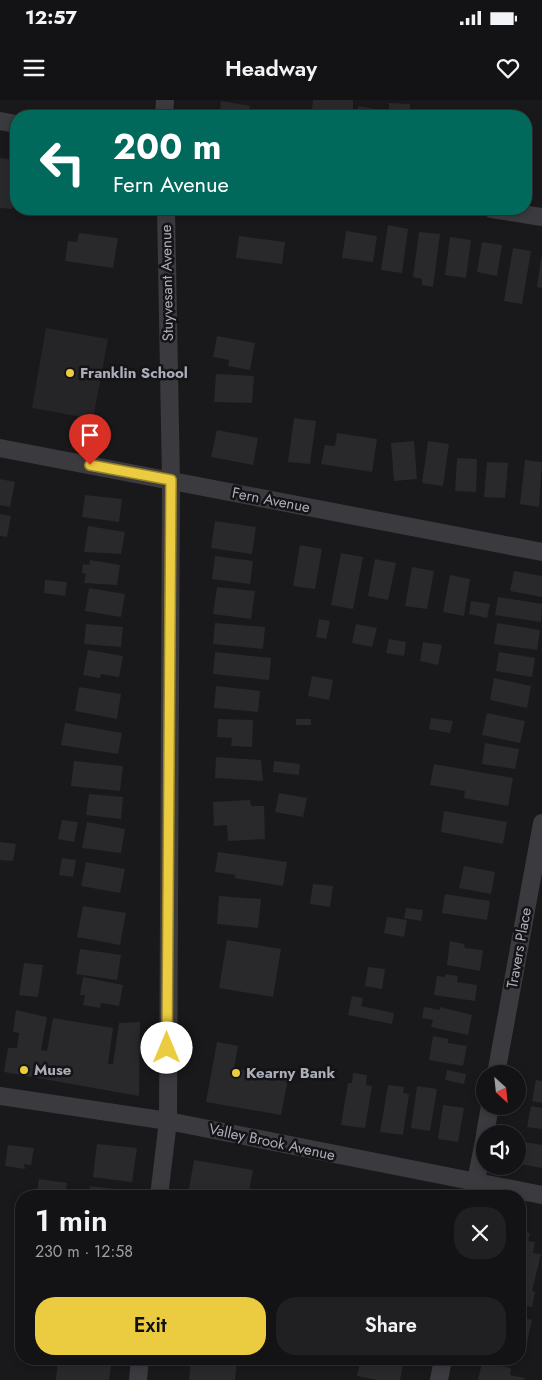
<!DOCTYPE html>
<html lang="en">
<head>
<meta charset="utf-8">
<style>
  :root { --surface:#131214; --page:#202022; --text:#f1f3f6; --muted:#9d9ea0; --line:#323234; --accent:#ebcb40 }
  body { margin:0; font-family:Jost,sans-serif; background:var(--page); color:var(--text); height:100vh; display:flex; flex-direction:column; font-size:19px; white-space:nowrap }
  * { box-sizing:border-box; margin:0 }
  p { font-size:16px; color:var(--muted) }
  .icon { flex:none; width:28px; height:28px; fill:none; stroke:currentColor; stroke-width:2; stroke-linecap:round; stroke-linejoin:round }
  .map { position:relative; flex:1; overflow:hidden }
  .panel { position:absolute; left:15px; top:1090px; width:511px; height:175px; display:flex; flex-direction:column; background:var(--surface); border-radius:20px; box-shadow:0 2px 8px #0003,0 0 0 1px var(--line) }
  .panel>* { flex:none }
  .hud { position:absolute; left:10px; top:10px; width:522px; height:105px; border-radius:20px; box-shadow:0 2px 8px #0003,0 0 0 1px var(--line); background:#00695c; color:#fff; overflow:hidden }
  .needle { width:32px; rotate:153deg }
  .tools { position:absolute; left:476px; top:965px; display:grid; gap:10px }
  .tools a { display:grid; place-items:center; width:50px; height:50px; border-radius:50%; background:var(--surface); box-shadow:0 2px 8px #0003,0 0 0 1px var(--line); font-size:25px }
  .pin { position:absolute; display:grid; place-items:center; width:42px; height:42px; color:#fff; margin:-51px -21px; border-radius:50% 50% 50% 0; rotate:-45deg; box-shadow:0 0 5px #0007 }
  .pin .icon { rotate:45deg }
  .me { position:absolute; width:55px; margin:-28px; rotate:0deg; stroke-linejoin:round; filter:drop-shadow(0 0 4px #0008) }
  .turn { display:flex; align-items:center; gap:18px; height:105px; padding:0 20px; font-size:22px }
  .turn .icon { width:65px; height:65px; stroke-width:2.5 }
  .turn b { display:block; font-size:35px; line-height:42px }
  .round { display:grid; place-items:center; flex:none; width:52px; height:52px; border-radius:20px; background:var(--page) }
  .overview { display:flex; align-items:center; justify-content:space-between; height:85px; padding:0 20px }
  h1 { font-size:30px; font-weight:600; line-height:38px }
  .cta { display:flex; gap:10px; margin-top:auto; padding:10px 20px }
  .cta a { flex:1; height:58px; border-radius:20px; background:var(--accent); color:#111; font-size:20px; font-weight:600; line-height:58px; text-align:center }
  .cta a+a { background:var(--page); color:var(--text) }
  .status { display:flex; justify-content:space-between; align-items:center; height:35px; padding:0 25px; background:var(--surface); direction:ltr }
  .status svg { height:14px; fill:currentColor }
  header { display:flex; justify-content:space-between; align-items:center; height:65px; padding:0 20px; background:var(--surface); font-size:22px; font-weight:600 }
  .map>svg:first-child { display:block }
</style>
</head>
<body>
<div class="status"><b>12:57</b><svg viewBox="0 0 49 12"><path d="M0 12V9h3v3zM5 12V6h3v6zM10 12V3h3v9zM15 12V0h3v12zM26 1h20v11H26zM47 4h2v5h-2z"/></svg></div>
<header><svg class="icon" aria-label="menu" viewBox="0 0 24 24"><path d="M4 6h16M4 12h16M4 18h16"/></svg>Headway<svg class="icon" aria-label="heart" viewBox="0 0 24 24"><path d="M12 20l-8-8c-3-5 5-10 8-4 3-6 11-1 8 4z"/></svg></header>
<div class="map">
<svg width="542" height="1280" viewBox="0 0 542 1280">
  <rect width="100%" height="100%" fill="#19181a"/>
  <path fill="#252427" d="M46,228L108,239L93,319L32,308Z"/>
  <path fill="#29292b" d="M313,0H353V13L333,12V16H311Z
    M221,1L250,6L248,16H219Z
    M389,3L410,4V16H389Z
    M358,6L380,10L379,16H357Z
    M526,28H531L528,59H526Z
    M0,58L16,60L12,109L0,108Z
    M81,109H121L120,115Z
    M388,125L408,129L402,173L381,170Z
    M346,131L377,136L373,162L342,158Z
    M419,132L440,134L433,187L422,185V179L413,177Z
    M79,133L118,138L113,168L65,161L68,141L77,142Z
    M239,136L285,142L282,164L236,158Z
    M450,137L471,140L466,178L445,175Z
    M482,142L502,145L497,176L477,172Z
    M513,148L531,151L522,204L504,201Z
    M541,158H542V188L537,187Z
    M217,236L255,243L250,270L228,266L229,260L213,257Z
    M216,274L254,276L252,303L214,302Z
    M294,318L316,321L310,364L288,362Z
    M217,330L258,338L253,365L211,357Z
    M337,333L377,339L372,372L321,364L325,345L335,346Z
    M414,341L417,379L394,381L391,343Z
    M428,341L449,344L443,386L422,383Z
    M457,358L477,359L476,392L455,391Z
    M525,360L542,362L539,407L520,404Z
    M487,362L508,363L505,398L484,397Z
    M0,379L15,382L10,407L0,405Z
    M85,395L122,399L119,422L82,417Z
    M0,414L11,416L7,437L0,436Z
    M215,421L256,427L252,454L211,448Z
    M88,426L125,432L121,454L84,452Z
    M300,445L322,449L315,489L293,486Z
    M341,453L363,457L353,509L331,505Z
    M215,456L253,461L250,484L212,479Z
    M375,459L396,463L388,500L368,496Z
    M90,460L120,465L117,485L84,483L86,474L82,473L83,464L89,465Z
    M412,467L434,471L427,509L405,506Z
    M514,471L542,476V497L510,491Z
    M450,475L470,479L464,516L443,512Z
    M45,480L67,482L65,496L44,493Z
    M217,487L255,491L251,519L213,514Z
    M89,488L125,494L121,517L85,511Z
    M498,497L542,504L541,522L495,515Z
    M471,501L490,504L487,518L469,514Z
    M319,519L330,521L326,539L316,537Z
    M215,523L265,527L263,549L213,544Z
    M497,523L540,530L537,550L494,544Z
    M86,524L123,527L121,547L84,544Z
    M356,524L377,528L372,547L352,543Z
    M389,539L406,542L404,556L386,553Z
    M423,542L442,545L438,565L420,561Z
    M88,550L123,556L119,577L101,574L100,578L83,575Z
    M215,552L271,558L269,580L213,574Z
    M499,552L535,558L532,577L496,571Z
    M312,576L333,580L329,600L308,596Z
    M494,578L531,586L527,608L490,600Z
    M216,586L260,591L258,612L214,608Z
    M79,587L121,594L117,619L75,611Z
    M487,613L525,621L520,643L482,635Z
    M431,618L453,621L450,633L429,629Z
    M218,619L253,620L252,647L231,646L232,638L217,637Z
    M296,619H311V625H296Z
    M65,623L122,633L118,654L61,645Z
    M485,643L519,649L515,669L482,664Z
    M216,657L261,660L263,681L215,678Z
    M74,661L123,666L120,691L71,686Z
    M274,661L300,664L299,675L273,672Z
    M434,664L513,678L508,706L464,698L465,691L430,685Z
    M279,693L307,698L303,717L275,712Z
    M89,694L123,697L121,719L86,715Z
    M250,700L251,706H264L265,739L228,741L227,725L214,726L213,702Z
    M444,711L507,722L503,744L441,732Z
    M62,720L78,722L74,742L58,739Z
    M87,722L125,729L121,753L82,748Z
    M0,742L16,744L13,761L0,760Z
    M218,752L287,762L283,786L234,778L236,775L215,772Z
    M62,758L76,760L73,777L59,775Z
    M86,762L125,769L120,793L81,786Z
    M464,766L495,772L491,794L459,788Z
    M313,784L333,786L330,807L310,804Z
    M445,794L490,801L487,820L442,813Z
    M219,796L261,799L258,828L217,824Z
    M83,806L126,813L120,845L77,837Z
    M406,808L423,810L421,821L404,818Z
    M387,817L407,820L404,837L384,833Z
    M227,840L281,849L273,897L219,888Z
    M450,841L464,844L465,848L483,850L480,871L447,865Z
    M80,849L121,855L117,880L76,874Z
    M24,863L43,865L38,897L19,895Z
    M368,867L385,869L382,889L365,886Z
    M445,874L458,876L457,882L477,885L475,901L434,895L437,876L445,877Z
    M83,877L123,885L119,906L101,903L100,908L83,905L85,895H80Z
    M352,896L363,898L361,906L394,913L392,924L348,915Z
    M424,907L440,910V907L472,915L468,935L431,927L433,920L422,918Z
    M16,910L47,917L41,950L47,951L53,918L113,928L108,964H113L119,923L140,922L139,996L4,972L8,948H17L19,933L13,932Z
    M433,936L448,939V943L467,946L463,966L429,960Z
    M217,942L238,946L234,968L288,979L281,1015L206,1002Z
    M447,970L466,974L464,984L445,980Z
    M353,973L367,975L366,985L372,986L365,1028L341,1025L348,983H352Z
    M536,980L542,981V1003L532,1001Z
    M388,985L404,987L403,993L409,994L403,1035L380,1032Z
    M417,986L437,989L430,1031L411,1028Z
    M443,1005L464,1008L458,1042L438,1039Z
    M531,1006L542,1008V1029L527,1027Z
    M524,1042L542,1045V1068L520,1064Z
    M97,1044L137,1048L132,1082L93,1077Z
    M8,1045L34,1048L31,1065L24,1064L25,1069L5,1066Z
    M194,1060L253,1070L248,1096L188,1095Z
    M39,1079L67,1083L65,1096H36Z
    M90,1086L132,1091L131,1096H89Z
    M521,1132L530,1133L528,1141L535,1142L533,1153L541,1154L532,1191L535,1192L532,1207L520,1205Z
    M520,1217L532,1220L527,1242L520,1241Z
    M58,1259H112L109,1280H56Z
    M191,1259H237L235,1280H189Z
    M361,1259L403,1265L400,1280H377L357,1276Z
    M482,1262L511,1268L510,1275L525,1278L524,1280H478Z"/>
  <g fill="none" stroke-linecap="round" stroke-linejoin="round">
    <path stroke="#3a3a3f" stroke-width="18" d="M164,16L165,0
      M0,21L16,24
      M492,109L542,117
      M0,348L542,452
      M496,974L542,723
      M0,996L168,1021L542,1095
      M485,1034L490,1006
      M159,1096L168,1021L171,381L166,109
      M473,1096L485,1036
      M138,1280L140,1259
      M439,1280L443,1259"/>
  </g>
  <g fill="none" stroke-linecap="round" stroke-linejoin="round">
    <defs>
      <path id="route" d="M90,365L171,380L167,948"/>
    </defs>
    <use href="#route" stroke="#99842a" stroke-width="12"/>
    <use href="#route" stroke="#ebcb40" stroke-width="9"/>
  </g>
  <g fill="#ebcb40" stroke="#141316" stroke-width="2">
    <circle cx="70" cy="273" r="5"/>
    <circle cx="24" cy="970" r="5"/>
    <circle cx="236" cy="973" r="5"/>
  </g>
  <g text-anchor="middle" dominant-baseline="central" stroke-width="5" stroke-linejoin="round" paint-order="stroke">
    <g font-size="15" fill="#abaeba" stroke="#141316">
      <text transform="translate(167 183) rotate(-91)">Stuyvesant Avenue</text>
      <text transform="translate(271 400) rotate(11)">Fern Avenue</text>
      <text transform="translate(519 848) rotate(-80)">Travers Place</text>
      <text transform="translate(272 1042) rotate(12)">Valley Brook Avenue</text>
    </g>
    <g font-size="15" font-weight="bold" fill="#abaeba" stroke="#141316" text-anchor="start">
      <text x="80" y="273">Franklin School</text>
      <text x="34" y="970">Muse</text>
      <text x="246" y="973">Kearny Bank</text>
    </g>
  </g>
</svg>
<div class="tools">
<a><svg class="needle" viewBox="-14 -14 28 28"><path d="M0-13l5 13h-10z" fill="#e53935"/><path d="M0 13l5-13h-10z" fill="#9d9ea0"/></svg></a>
<a><svg class="icon" aria-label="sound" viewBox="0 0 24 24"><path d="M4 9h4l5-4v14l-5-4H4zM17 9q2 3 0 6"/></svg></a>
</div>
<div class="pin" style="left:90px;top:365px;background:#d93025"><svg class="icon" aria-label="arrive" viewBox="0 0 24 24"><path d="M6 21V4h12l-3 4 3 4H6"/></svg></div>
<svg class="me" style="left:167px;top:948px" viewBox="-20 -20 40 40"><circle r="19" fill="#fff"/><path d="M0-13L10 11 0 6-10 11z" fill="#ebcb40"/></svg>
<div class="hud">
<div class="turn"><svg class="icon" aria-label="left" viewBox="0 0 24 24"><path d="M17 20v-9H6M10 6l-5 5 5 5"/></svg><div><b>200 m</b>Fern Avenue</div></div>
</div>
<section class="panel">
<div class="overview"><div><h1>1 min</h1><p>230 m · 12:58</p></div><a class="round"><svg class="icon" aria-label="close" viewBox="0 0 24 24"><path d="M6 6l12 12M18 6L6 18"/></svg></a></div>
<div class="cta"><a>Exit</a><a>Share</a></div>
</section>
</div>
</body>
</html>
